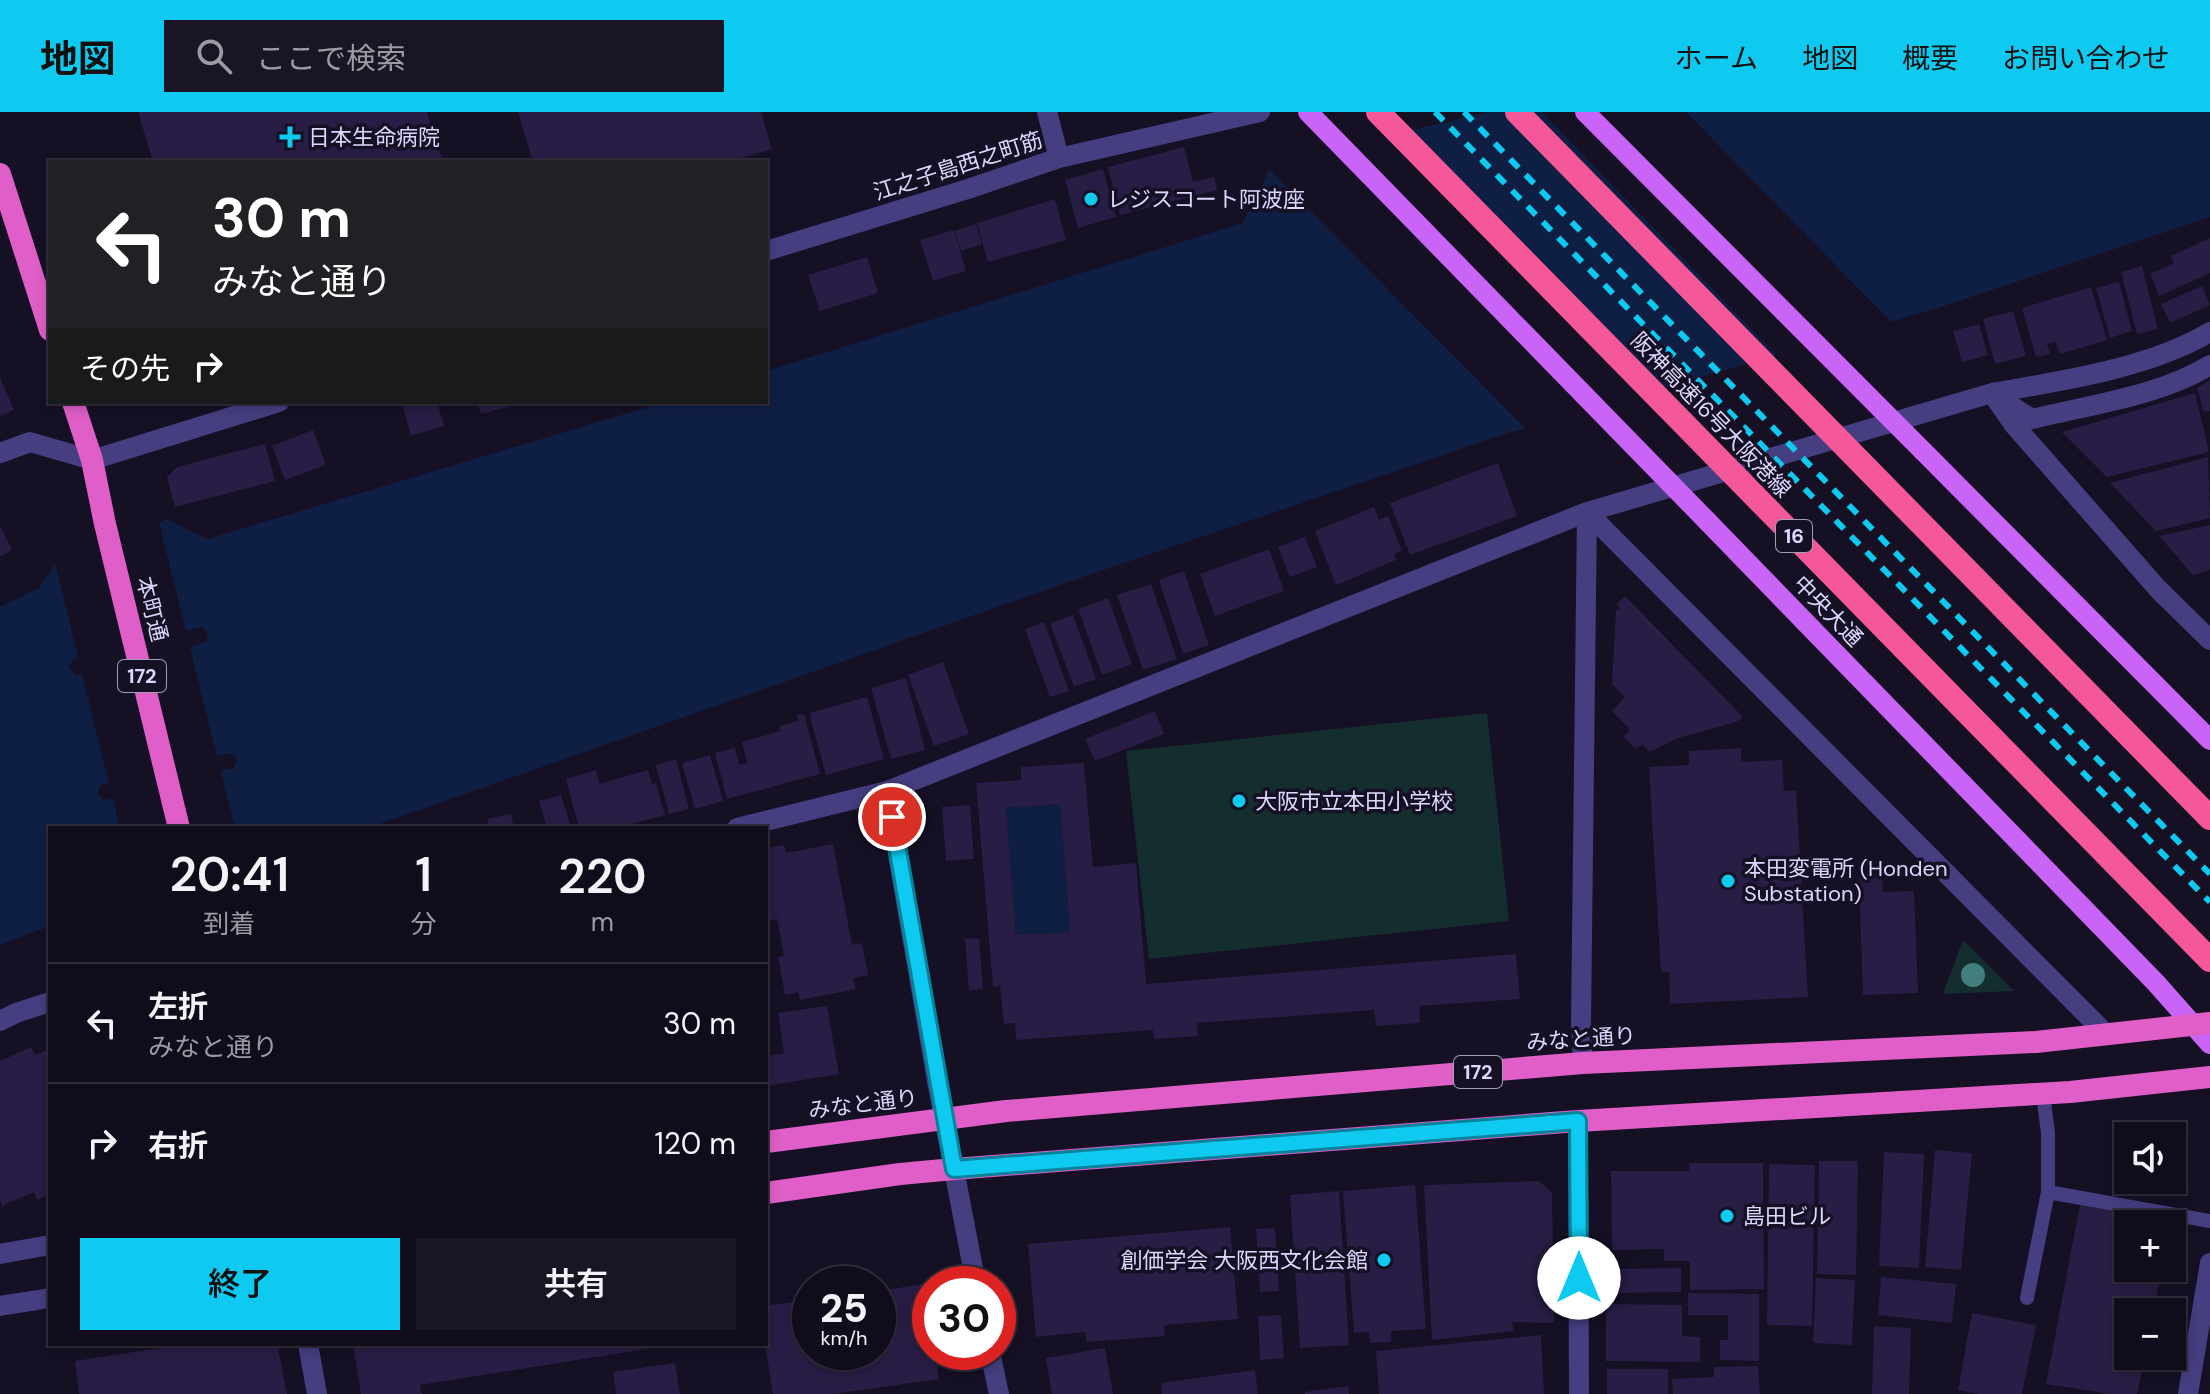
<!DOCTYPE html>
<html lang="ja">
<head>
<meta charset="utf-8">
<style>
  :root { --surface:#100c1b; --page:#191524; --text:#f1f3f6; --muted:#9c9ba3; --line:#302c3a; --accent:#0ecaf0 }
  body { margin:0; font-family:"DM Sans","Noto Sans JP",sans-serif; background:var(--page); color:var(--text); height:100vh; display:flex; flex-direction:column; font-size:30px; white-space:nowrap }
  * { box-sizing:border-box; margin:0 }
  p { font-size:26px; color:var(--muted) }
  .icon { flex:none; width:44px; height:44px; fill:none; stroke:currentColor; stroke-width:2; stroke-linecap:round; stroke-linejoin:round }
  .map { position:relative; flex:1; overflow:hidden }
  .details { position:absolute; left:48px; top:714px; width:720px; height:520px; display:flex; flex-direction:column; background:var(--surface); border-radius:0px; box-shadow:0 4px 12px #0003,0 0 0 2px var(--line) }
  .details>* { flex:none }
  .hud { position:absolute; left:48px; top:48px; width:720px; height:244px; border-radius:0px; box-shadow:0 4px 12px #0003,0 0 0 2px var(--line); background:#202124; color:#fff; overflow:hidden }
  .fabs { position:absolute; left:2114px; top:1010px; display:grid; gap:16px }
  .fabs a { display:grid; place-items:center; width:72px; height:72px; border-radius:0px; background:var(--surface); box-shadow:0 4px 12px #0003,0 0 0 2px var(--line); font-size:40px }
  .speed { position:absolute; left:792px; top:1154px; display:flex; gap:16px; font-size:40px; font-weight:700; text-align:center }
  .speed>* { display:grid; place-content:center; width:104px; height:104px; border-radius:50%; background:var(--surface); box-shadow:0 4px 12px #0003,0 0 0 2px var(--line); line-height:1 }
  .speed small { font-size:20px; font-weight:400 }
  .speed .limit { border:12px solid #d22; background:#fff; color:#111 }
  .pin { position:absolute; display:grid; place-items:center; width:68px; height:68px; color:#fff; margin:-34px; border:4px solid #fff; border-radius:50%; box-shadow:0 2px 8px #0007 }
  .me { position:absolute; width:88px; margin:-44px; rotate:0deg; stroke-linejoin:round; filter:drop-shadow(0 0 6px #0008) }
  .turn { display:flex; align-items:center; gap:28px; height:168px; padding:0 32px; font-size:36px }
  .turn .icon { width:104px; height:104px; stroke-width:2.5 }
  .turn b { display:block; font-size:56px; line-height:68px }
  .then { display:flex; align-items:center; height:76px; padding:0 32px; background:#0003; gap:16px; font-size:30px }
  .eta { display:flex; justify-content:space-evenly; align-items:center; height:136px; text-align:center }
  .eta b { font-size:48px; font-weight:600; line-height:56px }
  .primary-button { display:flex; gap:16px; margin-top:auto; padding:16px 32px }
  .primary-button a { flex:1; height:92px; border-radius:0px; background:var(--accent); color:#111; font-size:32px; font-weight:600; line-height:92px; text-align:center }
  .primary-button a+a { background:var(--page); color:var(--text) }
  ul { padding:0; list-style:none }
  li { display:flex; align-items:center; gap:24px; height:120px; padding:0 32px; border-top:2px solid var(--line) }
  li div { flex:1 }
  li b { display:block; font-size:30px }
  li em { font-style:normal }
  header { display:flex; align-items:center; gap:48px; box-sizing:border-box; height:112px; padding:0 40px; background:var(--accent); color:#111 }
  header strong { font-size:38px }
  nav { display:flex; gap:44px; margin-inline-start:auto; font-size:28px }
  .search { width:560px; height:72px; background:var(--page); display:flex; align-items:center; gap:20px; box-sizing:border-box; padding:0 28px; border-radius:0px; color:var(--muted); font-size:30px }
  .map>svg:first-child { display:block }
</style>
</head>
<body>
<header>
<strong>地図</strong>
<div class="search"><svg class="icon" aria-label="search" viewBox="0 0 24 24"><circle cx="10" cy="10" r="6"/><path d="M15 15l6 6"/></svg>ここで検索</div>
<nav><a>ホーム</a><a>地図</a><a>概要</a><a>お問い合わせ</a></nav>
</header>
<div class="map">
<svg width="2210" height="1282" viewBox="0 0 2210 1282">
  <rect width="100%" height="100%" fill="#151024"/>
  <path fill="#142d2e" d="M1487,601L1509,809L1149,847L1126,639Z
    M1963,828L2014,879L1943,882Z"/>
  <path fill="#0f1f44" d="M1487,0H2210V105L1938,196L1508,321L1077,467L368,716H50V814L0,833V495L39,476L56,450L167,407L207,427L665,290H766V259L1243,111L1272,52Z
    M1060,692L1070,820L1016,823L1006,696Z"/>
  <path fill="#151024" d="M1542,0H1686L1894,213L1779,246Z
    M1383,21L1648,284L1528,319L1266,54L1271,48Z
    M158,406L186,519L202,515L209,522L205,530L190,535L217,644L230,641L237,647L234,656L221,659L235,716H120L113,686L104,688L97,682L100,673L109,671L82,562L76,563L69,556L72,548L78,546L54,446Z"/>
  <path fill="#281d44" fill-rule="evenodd" d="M138,0H427L443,50H153Z
    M518,0H761L772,37L728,50H533Z
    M1184,35L1193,70L1214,65L1217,78L1120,103L1108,55Z
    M1103,57L1116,105L1078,116L1065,68Z
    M1055,87L1066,128L988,150L977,111Z
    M976,112L982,132L961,139L955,119Z
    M954,118L966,159L933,169L920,128Z
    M2210,126V161L2159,184L2150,162L2174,151L2171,144Z
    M867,145L878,181L820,199L808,163Z
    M2142,154L2158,217L2137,222L2121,160Z
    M2119,170L2132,219L2110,226L2096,176Z
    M2202,174L2210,193L2170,211L2161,192Z
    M2091,175L2107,228L2060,242L2056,230L2047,232L2050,242L2036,245L2022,196Z
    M2013,199L2026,244L1995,252L1983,207Z
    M1979,212L1988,243L1962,250L1953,219Z
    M0,265L14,298L0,304Z
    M2210,268V299L2204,300L2197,276Z
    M2195,281L2209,340L2107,365L2062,320Z
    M404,290H437L444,314L411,324L402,291Z
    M477,290H520V291L481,302Z
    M313,318L326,353L285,368L272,334Z
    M265,332L275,369L175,395L167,365L177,355Z
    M2208,345L2210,406L2156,419L2110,371Z
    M1498,351L1517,404L1410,443L1390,391Z
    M1374,395L1379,408L1388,404L1402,438L1394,442L1396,448L1336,473L1315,419Z
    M2210,413V458L2193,463L2159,424Z
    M0,414L12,438L0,444Z
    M1305,425L1317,455L1290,465L1278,435Z
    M1269,437L1284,479L1215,504L1200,462Z
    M1184,459L1209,533L1183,542L1159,468Z
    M1151,472L1177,547L1143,558L1117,483Z
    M1625,484L1743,605L1736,610L1678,626L1649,640L1643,632L1636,637L1623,624L1630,618L1612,599L1625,585L1612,572L1616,499L1620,497L1617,492Z
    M1108,486L1132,552L1102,563L1078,497Z
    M1073,503L1096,567L1074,575L1050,511Z
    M1044,510L1069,579L1050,585L1025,517Z
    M943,550L969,622L934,634L908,563Z
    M906,566L925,638L891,647L871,576Z
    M867,585L884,647L826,663L809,601Z
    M1155,599L1164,622L1095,649L1085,627Z
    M804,602L820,662L727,687L715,641L735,636L739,653L747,651L742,630L780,619L779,614L798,609L797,603Z
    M1741,636V650L1782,648L1784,679L1796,678L1808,885L1670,892L1669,860H1661L1649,655L1689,653V639Z
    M710,643L723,689L695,697L682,651Z
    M676,647L689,697L669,702L656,653Z
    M1084,651L1093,755L1136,751L1146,872L1516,842L1520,887L1419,894L1420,911L1376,914L1374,898L1197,911L1198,924L1154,927L1153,918L1016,928L1015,911L1004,912L1000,874L993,875L976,671L1021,668V655ZM1060,692L1070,820L1016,823L1006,696Z
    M596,658L599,672L648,658L652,672L656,671L665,703L616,716H579L566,667Z
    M561,683L571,716H547L539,689Z
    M970,693L974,747L946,749L942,695Z
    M511,702L514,716H489L487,707Z
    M833,732L852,833L862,831L868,863L853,866L856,877L800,888L798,880L785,883L778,845L784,844L777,807L766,809V736L784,733L786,741Z
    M1859,764H1882L1883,780L1914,779L1918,881L1863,883Z
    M979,826L983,877L969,879L965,827Z
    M827,894L839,962L766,974V944L784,941L778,901Z
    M31,935L35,943L50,937V1082L37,1088L34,1080L2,1094L0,1088V949Z
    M1935,1038L1972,1041L1961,1158L1925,1155Z
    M1884,1040L1924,1042L1919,1156L1879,1154Z
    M1819,1049H1858L1856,1163L1817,1162Z
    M1689,1051H1763L1764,1177L1690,1178V1149H1664V1137L1612,1138L1611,1059H1690Z
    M1769,1052L1815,1053L1812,1214L1767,1213Z
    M1539,1069L1552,1081L1554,1211L1512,1210L1514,1219L1432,1228L1424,1073Z
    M1415,1073L1426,1217L1391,1219V1230L1370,1231L1369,1220L1354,1221L1343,1079Z
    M1339,1079L1349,1233L1300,1236L1290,1083Z
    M2080,1093L2171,1109L2170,1112H2128V1156H2162L2153,1200H2128V1244H2145L2137,1282H2110L2046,1272Z
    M1230,1115L1238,1207L1164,1213L1165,1224L1086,1230V1220L1036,1225L1028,1132Z
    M1275,1116L1279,1179L1260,1180L1256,1117Z
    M1681,1156V1180L1605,1181L1604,1157Z
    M1881,1165L1956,1172L1952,1211L1878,1203Z
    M1816,1166L1855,1168L1852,1233L1813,1231Z
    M925,1172L930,1204V1240H935L939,1267L833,1282H773L765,1232L766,1194L810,1188V1240H878V1179Z
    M1688,1181L1759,1182V1249L1720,1248V1228H1728V1203H1688Z
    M1606,1192L1682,1193V1224L1700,1225V1250L1606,1249Z
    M1972,1201L2036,1213L2022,1282H1978L1958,1278Z
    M1281,1203L1284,1246L1260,1248L1258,1204Z
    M1874,1214L1911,1216L1909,1282H1872Z
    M1541,1223L1544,1282H1379L1376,1239Z
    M186,1232H277L287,1282H79L75,1249Z
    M353,1232H665V1234L420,1273L422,1282H361Z
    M1105,1236L1113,1282H1052L1046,1246Z
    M675,1251L680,1282H616L613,1260Z
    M1758,1254L1760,1282H1673L1672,1267L1714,1265V1255Z
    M1607,1257H1668V1282H1607Z
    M1255,1258L1258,1282H1162L1161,1271Z
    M1348,1274L1349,1282H1305V1280Z"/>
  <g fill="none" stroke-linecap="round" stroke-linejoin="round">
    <path stroke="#453e80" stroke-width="14" d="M2048,1080L2210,1109
      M2027,1186L2048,1080V1021L2043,982"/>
    <path stroke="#453e80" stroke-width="20" d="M1047,0L1059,46
      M971,76L1059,46L1260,0
      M1992,281L2014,313L2158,477L2210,528
      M2002,288L2032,307C2088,293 2160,284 2210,253
      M0,341L30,330L92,348
      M887,679L937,969L976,1172
      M737,716L887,679L1587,400L1581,910L1583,951
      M0,909L16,901L50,890
      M2107,923L1587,400L1992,281C2061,269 2150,256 2210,220
      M1578,1009L1579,1282
      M308,1232L317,1282
      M990,1240L999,1282
      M2188,1282L2210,1151"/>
    <path stroke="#453e80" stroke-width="20" d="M766,139L971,76
      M92,348L279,290
      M0,1142L50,1133
      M0,1194L50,1186"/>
    <path stroke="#c964f6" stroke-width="20" d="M1923,339L2210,628
      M1708,410L2156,871L2210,932"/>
    <path stroke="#df5ec7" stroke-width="22" d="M0,62L50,218
      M73,290L92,348L105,412L179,716
      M766,1030L1006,999L1583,951L2036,930L2210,911
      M766,1081L900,1062L954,1057L1578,1009L2070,980L2210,965"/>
    <path stroke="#0ecaf0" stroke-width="6" stroke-dasharray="12 10" stroke-linecap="butt" d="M1435,0L2210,790
      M1464,0L2210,762"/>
    <path stroke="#c964f6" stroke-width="20" d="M1308,0L1708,410
      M1585,0L1923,339"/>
    <path stroke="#f55898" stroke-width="24" d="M1378,0L2210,848
      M1517,0L2210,706"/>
  </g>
  <circle fill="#427f7c" cx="1973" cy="863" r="12"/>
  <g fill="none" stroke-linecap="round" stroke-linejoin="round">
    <defs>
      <path id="route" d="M892,705L954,1057L1578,1009L1579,1166"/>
    </defs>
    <use href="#route" stroke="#09839c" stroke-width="20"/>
    <use href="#route" stroke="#0ecaf0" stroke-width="14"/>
  </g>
  <g fill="#0ecaf0" stroke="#151024" stroke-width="3">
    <path d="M286 13h8v8h8v8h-8v8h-8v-8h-8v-8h8z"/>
    <circle cx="1091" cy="87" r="8"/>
    <circle cx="1239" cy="689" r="8"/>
    <circle cx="1728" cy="769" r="8"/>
    <circle cx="1727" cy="1104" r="8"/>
    <circle cx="1384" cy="1148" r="8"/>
  </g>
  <g text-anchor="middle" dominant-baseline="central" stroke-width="7" stroke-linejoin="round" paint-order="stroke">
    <g fill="#151024" stroke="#a19bbc" stroke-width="2">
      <rect x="1776" y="408" width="36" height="32" rx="6"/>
      <rect x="118" y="548" width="48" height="32" rx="6"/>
      <rect x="1454" y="944" width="48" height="32" rx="6"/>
    </g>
    <g font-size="20" font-weight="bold" fill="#ddd6fd">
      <text x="1794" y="424">16</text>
      <text x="142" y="564">172</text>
      <text x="1478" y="960">172</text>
    </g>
    <g font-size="22" fill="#ddd6fd" stroke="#151024" text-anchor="start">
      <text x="308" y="25">日本生命病院</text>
      <text x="1107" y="87">レジスコート阿波座</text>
      <text x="1255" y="689">大阪市立本田小学校</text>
      <text x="1744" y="756">本田変電所 (Honden<tspan x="1744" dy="25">Substation)</tspan></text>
      <text x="1743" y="1104">島田ビル</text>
      <text x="1368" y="1148" text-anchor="end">創価学会 大阪西文化会館</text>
    </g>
    <g font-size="22" fill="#ddd6fd" stroke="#151024">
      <text transform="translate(958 54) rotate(-18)">江之子島西之町筋</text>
      <text transform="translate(1711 303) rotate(46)">阪神高速16号大阪港線</text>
      <text transform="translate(152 497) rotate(76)">本町通</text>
      <text transform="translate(1828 499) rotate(46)">中央大通</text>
      <text transform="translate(1581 927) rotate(-4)">みなと通り</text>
      <text transform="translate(863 992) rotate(-7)">みなと通り</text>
    </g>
  </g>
</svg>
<div class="fabs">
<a><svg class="icon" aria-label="sound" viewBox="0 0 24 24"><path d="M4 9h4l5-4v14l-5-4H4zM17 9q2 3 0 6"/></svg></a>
<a>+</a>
<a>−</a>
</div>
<div class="speed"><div>25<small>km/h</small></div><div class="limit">30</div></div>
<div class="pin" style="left:892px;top:705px;background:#d93025"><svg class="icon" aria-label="arrive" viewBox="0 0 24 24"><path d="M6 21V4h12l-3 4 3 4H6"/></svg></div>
<svg class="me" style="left:1579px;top:1166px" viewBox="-20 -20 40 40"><circle r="19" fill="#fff"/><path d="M0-13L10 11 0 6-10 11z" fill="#0ecaf0"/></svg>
<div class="hud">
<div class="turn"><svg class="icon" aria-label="left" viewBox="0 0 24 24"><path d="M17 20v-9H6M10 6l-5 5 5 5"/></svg><div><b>30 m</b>みなと通り</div></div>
<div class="then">その先<svg class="icon" aria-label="right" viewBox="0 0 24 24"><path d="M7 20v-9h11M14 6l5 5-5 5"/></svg></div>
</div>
<section class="details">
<div class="eta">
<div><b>20:41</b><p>到着</p></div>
<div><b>1</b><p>分</p></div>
<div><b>220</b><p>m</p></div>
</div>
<ul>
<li><svg class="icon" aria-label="left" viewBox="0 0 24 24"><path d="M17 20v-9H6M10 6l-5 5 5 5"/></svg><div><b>左折</b><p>みなと通り</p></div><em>30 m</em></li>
<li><svg class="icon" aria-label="right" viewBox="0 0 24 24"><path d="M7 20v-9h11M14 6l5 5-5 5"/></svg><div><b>右折</b></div><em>120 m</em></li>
</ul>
<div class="primary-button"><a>終了</a><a>共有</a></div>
</section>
</div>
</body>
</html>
